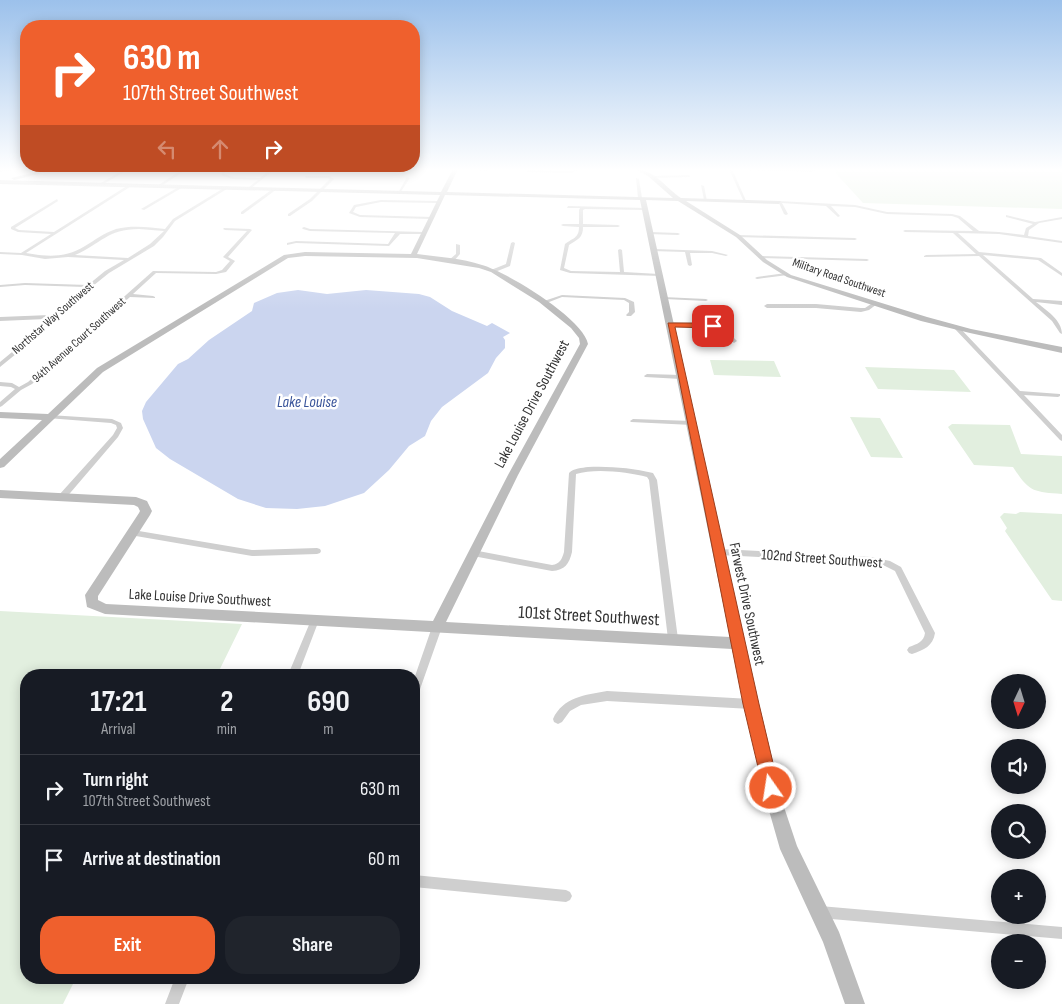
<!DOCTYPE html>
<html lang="en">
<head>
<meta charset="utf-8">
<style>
  :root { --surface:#171b24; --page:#20242c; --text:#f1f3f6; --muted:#9ea1a6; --line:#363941; --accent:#ef602d }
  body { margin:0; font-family:"Sofia Sans Condensed",sans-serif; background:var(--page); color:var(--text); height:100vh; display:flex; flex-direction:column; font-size:19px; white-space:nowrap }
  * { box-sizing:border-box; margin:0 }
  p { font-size:16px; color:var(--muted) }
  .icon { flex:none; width:28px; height:28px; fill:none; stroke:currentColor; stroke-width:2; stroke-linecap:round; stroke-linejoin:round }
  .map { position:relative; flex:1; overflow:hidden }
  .details { position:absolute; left:20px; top:669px; width:400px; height:315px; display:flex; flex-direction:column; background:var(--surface); border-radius:20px; box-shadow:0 2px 12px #0003 }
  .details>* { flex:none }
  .banner { position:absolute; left:20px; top:20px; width:400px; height:152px; border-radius:20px; box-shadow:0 2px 12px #0003; background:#ef602d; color:#fff; overflow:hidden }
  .needle { width:32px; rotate:184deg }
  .fabs { position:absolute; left:991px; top:674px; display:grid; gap:10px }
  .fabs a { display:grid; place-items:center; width:55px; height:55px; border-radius:50%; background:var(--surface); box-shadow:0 2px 12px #0003; font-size:25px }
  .pin { position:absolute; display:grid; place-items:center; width:42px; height:42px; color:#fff; margin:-21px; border-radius:10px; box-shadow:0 2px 8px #0006 }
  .me { position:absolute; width:55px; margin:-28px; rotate:347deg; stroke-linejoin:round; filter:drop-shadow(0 0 4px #0008) }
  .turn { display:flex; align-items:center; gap:18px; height:105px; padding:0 20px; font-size:22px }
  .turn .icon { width:65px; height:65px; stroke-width:2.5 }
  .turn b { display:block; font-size:35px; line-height:42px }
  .lanes { display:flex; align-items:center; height:48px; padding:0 20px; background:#0003; justify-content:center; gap:25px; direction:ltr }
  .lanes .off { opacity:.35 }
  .eta { display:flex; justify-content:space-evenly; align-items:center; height:85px; text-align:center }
  .eta b { font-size:30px; font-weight:700; line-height:35px }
  .action { display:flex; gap:10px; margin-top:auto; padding:10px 20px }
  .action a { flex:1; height:58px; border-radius:20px; background:var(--accent); color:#fff; font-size:20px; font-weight:700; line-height:58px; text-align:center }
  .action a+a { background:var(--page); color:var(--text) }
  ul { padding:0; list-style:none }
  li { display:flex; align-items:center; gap:15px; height:70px; padding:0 20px; border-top:1px solid var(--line) }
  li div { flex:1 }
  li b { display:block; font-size:19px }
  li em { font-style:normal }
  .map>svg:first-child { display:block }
</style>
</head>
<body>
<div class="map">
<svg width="1062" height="1004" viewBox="0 0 1062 1004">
  <rect width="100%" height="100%" fill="#fff"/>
  <path fill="#e2efdf" d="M832,169H1062V209L863,203Z
    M710,360L774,361L781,377L714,375Z
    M865,367L954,370L971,392L878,389Z
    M850,417L880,418L903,458L871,457Z
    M952,424L1010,425L1021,454L1062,456V494C1033,492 1029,492 1013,467L974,465L948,427Z
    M1020,512L1062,514V601L1052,600L1005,531L1007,528L1000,517L1004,513L1016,514Z
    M0,611L242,624L217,675H26V978H76L63,1004H0Z"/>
  <path fill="#cbd5ef" d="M298,290L327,294L366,290L419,294L430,297L452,311L487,326L492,323L510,333L503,337L505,340V348L496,358L488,373L442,407L431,421L425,436L409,446L389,470L364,493L325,506L297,509L266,508L238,499L170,459L156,448L143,419L142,411L146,402L178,364L188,359L209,340L252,311L254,303L277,293Z"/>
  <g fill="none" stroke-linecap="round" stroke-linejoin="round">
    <path fill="#cfcfcf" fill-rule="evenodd" d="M12,169H20L0,172V170Z
      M125,169H129L102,185L99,184Z
      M183,169H187L160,187L157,186Z
      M224,169H227L224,174L233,177L260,178L271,169H275L250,189L249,187L258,180L232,179L221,175Z
      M452,169H476L489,170L487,171Z
      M577,169H581L572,173L528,172L526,171L528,170L572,171Z
      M729,169H732L747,203L744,202Z
      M734,169L812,170L820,169L812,172L736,170Z
      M689,175L690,177L652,178L650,177L652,176Z
      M305,176H329L334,179L312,201L290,216H288V214L310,199L330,179L328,178H306Z
      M407,177L410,178L400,193H398Z
      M636,178L639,179L642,198L640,199L638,198Z
      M130,184L133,185L26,253C48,257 66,258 85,246C95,240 104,233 116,229C132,225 149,227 165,229L173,219L227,186L230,187L175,221L163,237L154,246L109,273L53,318L27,345L0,367V362L23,343L46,319L0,321V317L50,315L85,287L25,285L0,287V285L25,283L88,285L105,271L124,260L68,257L45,259L22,255L0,254V252L21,253L51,234L18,232L11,229V227L57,199L58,201L15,228L19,230L54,232ZM139,229L164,231L150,244L128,258L75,255C101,244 107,229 139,229Z
      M182,185L185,186L144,210L141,209Z
      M701,185L704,186L707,201L704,200Z
      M274,188L277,189L243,214H241V212Z
      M381,200L438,201L440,202L438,203L381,202L356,207L353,212L360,215L432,217V219H431L360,217L349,213L354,205Z
      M778,201L855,205L887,212L952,214L960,216L979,231L999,232L1024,235L1026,228L1033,224L1006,217V215L1035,222L1062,217V219L1039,223L1029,230L1028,236L1062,241V243L999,234L958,233L979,252L1041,258L1062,273V276L1038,260L983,255L1033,299L1062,301V305L1036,302C1046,310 1062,320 1062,334L1060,333L1052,321L979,256L924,257V256L926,255L976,254L953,233L905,232L903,231L905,230L973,231L958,218L952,216L887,214L855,207L831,206L840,216L838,217L826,206L782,203L788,214L786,215L784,214Z
      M568,206L645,208L647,209L645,210L585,209L583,210V224L618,225L620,226L618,227H583C583,238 578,239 569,245L564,268L571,271L620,272L618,250L620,249L622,250L624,272L659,274L661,275V276L570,273L560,270L565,244C573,238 579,238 579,227L563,226L561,225L563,224H579V210L580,208H567Z
      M304,227L310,229L424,232L426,233L424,234H400L389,246L296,243L287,245V243L296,241L388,244L395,233L310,231L303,229L302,228Z
      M224,228L250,229L252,230L228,257L235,261L226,272L216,274L156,273L133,294L153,296L155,297V298L130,297L32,384L21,390L2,406L0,407V402L15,389L11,387L0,386V382L12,383L19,387L28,382L153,271L216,272L222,270L230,261L223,257L247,231L225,230L223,229Z
      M650,232L678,233L680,234L678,235L649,234L648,233Z
      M738,235L855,238L857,239L855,240L737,237V235Z
      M513,242L515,243L510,266L495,272H491V270L506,264L511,243Z
      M456,244L460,245V254L453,262H449V260L456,254Z
      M654,249L712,251L728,255L726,256L712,253H690L692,265L690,266L688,265L685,252L652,251V249Z
      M758,256L867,259L869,260L867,261L760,258L758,257Z
      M786,273L788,274V275L757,279L755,278L757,277Z
      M562,295L625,298L634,302L635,312L631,316H627L626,315L629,312V303L624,300L562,297L544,304L541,302Z
      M663,297L706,299L708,300L706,301L665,299L663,298Z
      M874,302L877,304L869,310L861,312L816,308H767L764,306L767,304H816L861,308H865Z
      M671,322L721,325L737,341L734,343L730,340L718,328L669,325L668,324Z
      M954,326H958L1020,391L1060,394V396L1058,397L1024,395L1062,435V441L1060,440L954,328Z
      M647,374L681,375L684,377L681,379L645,377L644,376Z
      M49,415L112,419L121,423L123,428L118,437L65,499H59L58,497L59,495L113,435L117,428L116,425L111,423L47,418L46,417Z
      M633,419L692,421L695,423L692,425L631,422L630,421Z
      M588,467C610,466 632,468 653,473L657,480L678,639L676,642L673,643L670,642L668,639L649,480L647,477C628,472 595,468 576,474L572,552C569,564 565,570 552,571L473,556L470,555L469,553L470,551L473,550L552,565C560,564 562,559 564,552L569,473C574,468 582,468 588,467Z
      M133,530L252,550L317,548L320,549L321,551L320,553L317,554L252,556L130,535L129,533L130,531Z
      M720,549L871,557L890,561L901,567L935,633C933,646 924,650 912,654L909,653L907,650L909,647C917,644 924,642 925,633L895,571L885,566L871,563L720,555L717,554L716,552L717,550Z
      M315,616L318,617L319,620L298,675H288L311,620L312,617Z
      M437,623L440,624L442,627L419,692L417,695L414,697V679L432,627L434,624Z
      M607,691L751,699L755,701L756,704L755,707L751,709L607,701L581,705L570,711L562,722L558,724L554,722L553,719C563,697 585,695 607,691Z
      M414,875L566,890L570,892L572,896L570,900L566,902L414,887Z
      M820,906L1062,927V939L820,918L816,916L814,912L816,908Z
      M175,978H189L179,1004H165Z"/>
    <path fill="#bcbcbc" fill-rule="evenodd" d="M50,169H59L14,180L11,178Z
      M453,169H458L447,192L673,198L648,176L635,169C653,168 667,189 681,198L781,201L779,204L686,201L740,235L767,260L791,275L927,317L971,329L1062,347V353L970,333L921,321L787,277L763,262L736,237L678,201L646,200L759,704L784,807L797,846L839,932L865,1004H845L823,942L780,849L768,807L732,649L105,614L87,607L85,595L139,513L140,511L138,507L134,505L0,498V490L136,497L147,501L152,511L150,515L98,596V600L106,604L433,621L508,475L580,344L579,338L571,328L539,302L491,272L479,268L417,258L305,256L288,258L103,372L4,467L0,468V459L42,420L0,418V412L48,414L97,368L284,255L305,252L411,254L440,195L0,184V180L441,192ZM445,195L640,200L730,637L446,622L518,475L588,344C584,319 507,272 482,265C462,258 438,257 417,254Z"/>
  </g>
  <linearGradient id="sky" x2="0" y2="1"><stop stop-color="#9cc1eb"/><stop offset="0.55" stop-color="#fff"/><stop offset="1" stop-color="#fff" stop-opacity="0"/></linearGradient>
  <rect width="1062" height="309" fill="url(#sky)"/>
  <path fill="#ef602d" stroke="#9b3e1d" d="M668,323H713L717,326L713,328L675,327L759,704L779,788L777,794L771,796L765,794L763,788L743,704Z"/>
  <g text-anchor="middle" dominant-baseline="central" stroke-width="5" stroke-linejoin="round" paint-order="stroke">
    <g font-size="12" fill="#323232" stroke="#fff">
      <text transform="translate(839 278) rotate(19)">Military Road Southwest</text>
      <text transform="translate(53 318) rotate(-41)">Northstar Way Southwest</text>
      <text transform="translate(79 340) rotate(-42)">94th Avenue Court Southwest</text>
    </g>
    <g font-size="15" fill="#323232" stroke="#fff">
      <text transform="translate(532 404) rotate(-62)">Lake Louise Drive Southwest</text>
      <text transform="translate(822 559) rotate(4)">102nd Street Southwest</text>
      <text transform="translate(200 598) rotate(3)">Lake Louise Drive Southwest</text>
      <text transform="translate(747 604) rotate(78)">Farwest Drive Southwest</text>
    </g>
    <g font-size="16" font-style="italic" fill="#39549a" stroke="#fff">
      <text x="307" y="402">Lake Louise</text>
    </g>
    <g font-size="18" fill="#323232" stroke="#fff">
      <text transform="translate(589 616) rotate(3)">101st Street Southwest</text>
    </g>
  </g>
</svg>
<div class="fabs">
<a><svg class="needle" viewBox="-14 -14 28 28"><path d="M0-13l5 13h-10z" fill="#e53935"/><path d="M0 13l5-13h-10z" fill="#9ea1a6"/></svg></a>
<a><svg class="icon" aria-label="sound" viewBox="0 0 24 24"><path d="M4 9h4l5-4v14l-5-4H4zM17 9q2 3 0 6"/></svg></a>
<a><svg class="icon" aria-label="search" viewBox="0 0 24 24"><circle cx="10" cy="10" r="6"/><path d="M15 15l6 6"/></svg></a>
<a>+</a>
<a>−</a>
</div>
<div class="pin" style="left:713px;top:326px;background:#d93025"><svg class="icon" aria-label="arrive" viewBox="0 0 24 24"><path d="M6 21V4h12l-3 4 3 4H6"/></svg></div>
<svg class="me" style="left:771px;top:788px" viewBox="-20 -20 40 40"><circle r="17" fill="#ef602d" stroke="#fff" stroke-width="3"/><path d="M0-11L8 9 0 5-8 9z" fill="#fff"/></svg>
<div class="banner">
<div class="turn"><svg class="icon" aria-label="right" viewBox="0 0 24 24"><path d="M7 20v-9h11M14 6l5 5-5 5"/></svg><div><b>630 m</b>107th Street Southwest</div></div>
<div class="lanes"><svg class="icon off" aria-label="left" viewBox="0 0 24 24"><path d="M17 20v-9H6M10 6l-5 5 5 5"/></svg><svg class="icon off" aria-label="ahead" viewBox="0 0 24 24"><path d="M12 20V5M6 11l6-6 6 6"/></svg><svg class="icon" aria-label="right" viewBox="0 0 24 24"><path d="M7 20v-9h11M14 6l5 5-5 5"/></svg></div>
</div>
<section class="details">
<div class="eta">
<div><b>17:21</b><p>Arrival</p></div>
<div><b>2</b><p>min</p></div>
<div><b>690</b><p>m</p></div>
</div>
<ul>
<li><svg class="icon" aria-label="right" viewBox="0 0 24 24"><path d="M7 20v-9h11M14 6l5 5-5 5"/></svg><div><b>Turn right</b><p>107th Street Southwest</p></div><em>630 m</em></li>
<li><svg class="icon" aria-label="arrive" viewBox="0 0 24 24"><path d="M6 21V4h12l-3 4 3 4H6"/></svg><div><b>Arrive at destination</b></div><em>60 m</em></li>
</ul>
<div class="action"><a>Exit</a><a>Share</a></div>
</section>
</div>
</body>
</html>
